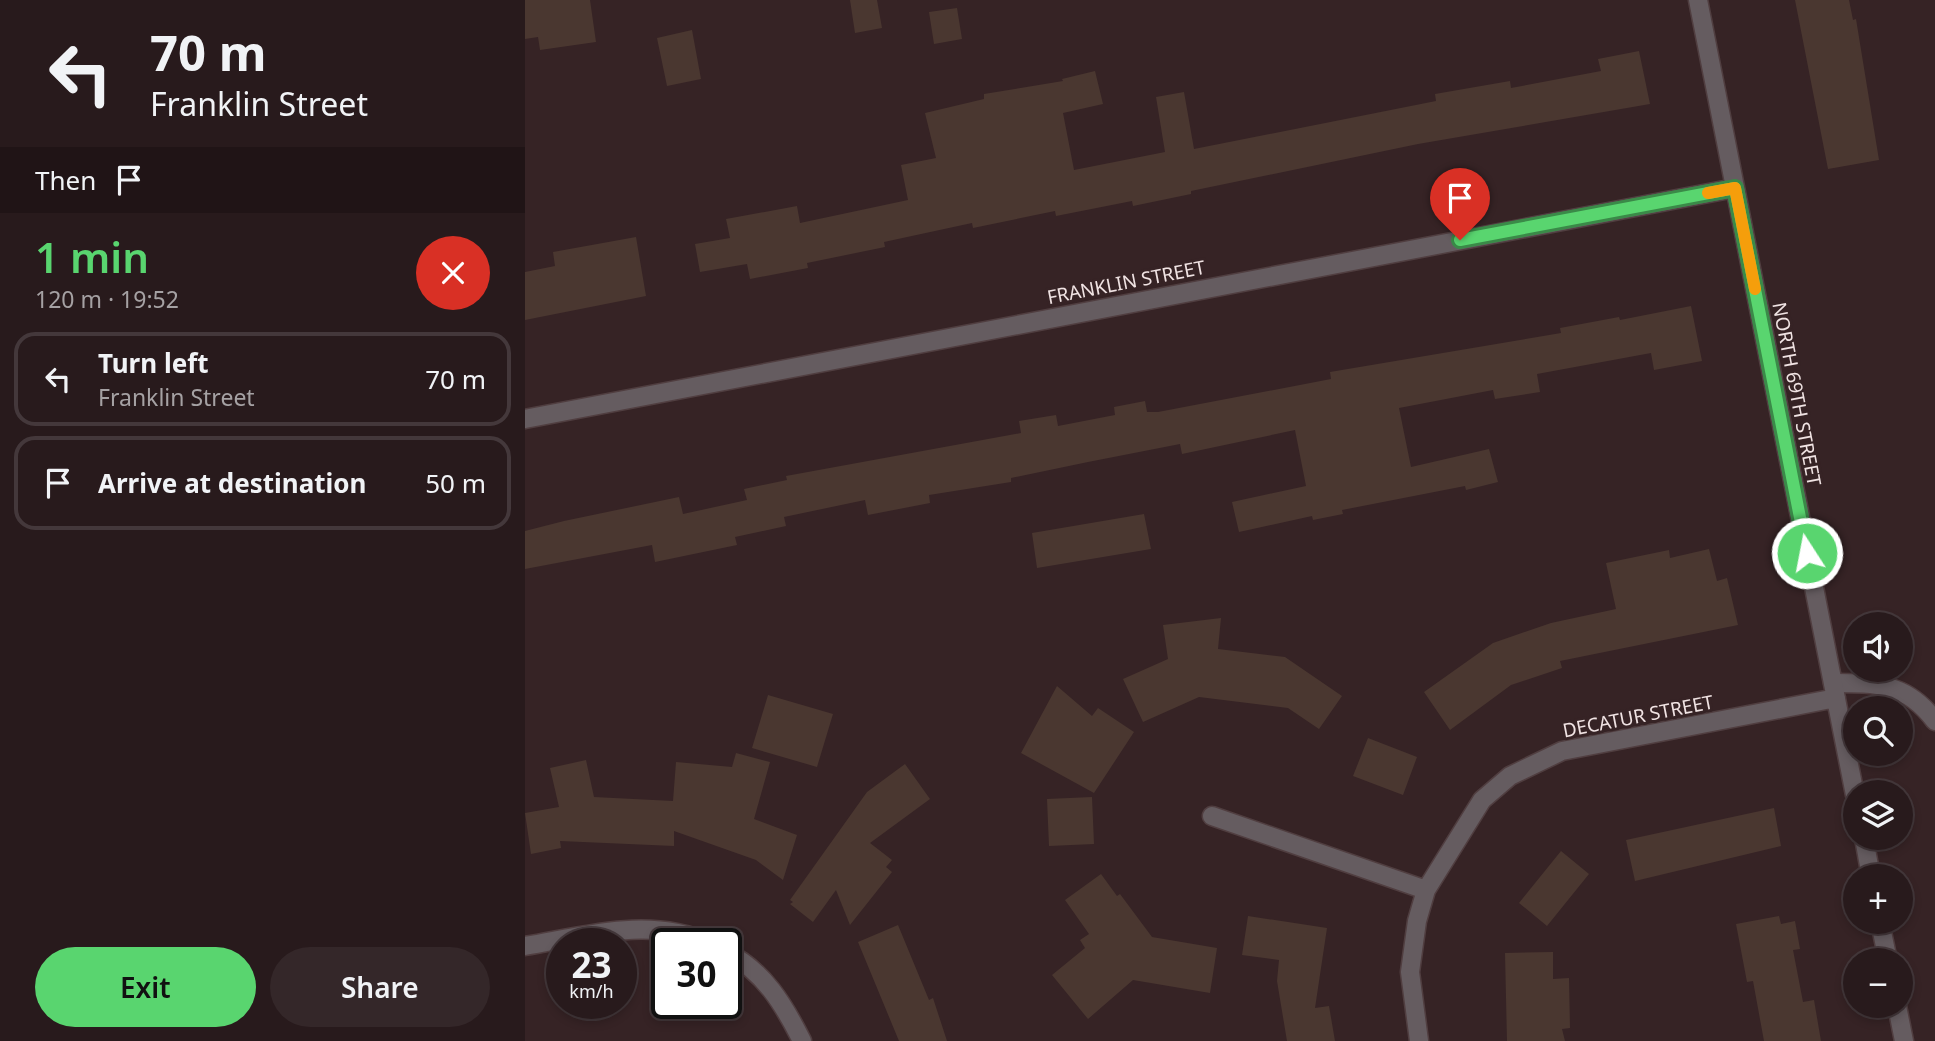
<!DOCTYPE html>
<html lang="en">
<head>
<meta charset="utf-8">
<style>
  :root { --surface:#281a1c; --page:#342729; --text:#f1f3f6; --muted:#a5a1a3; --line:#44383b; --accent:#59d56f }
  body { margin:0; font-family:"Noto Sans",sans-serif; background:var(--page); color:var(--text); height:100vh; display:flex; flex-direction:column; font-size:26px; white-space:nowrap }
  * { box-sizing:border-box; margin:0 }
  p { font-size:23px; color:var(--muted) }
  .icon { flex:none; width:38px; height:38px; fill:none; stroke:currentColor; stroke-width:2; stroke-linecap:round; stroke-linejoin:round }
  .map { position:relative; flex:1; overflow:hidden }
  .sheet { display:flex; flex-direction:column; background:var(--surface); width:525px }
  .sheet>* { flex:none }
  .banner { background:#281a1c; color:var(--text); overflow:hidden }
  .fabs { position:absolute; left:1318px; top:612px; display:grid; gap:14px }
  .fabs a { display:grid; place-items:center; width:70px; height:70px; border-radius:50%; background:var(--surface); box-shadow:0 4px 10px #0003,0 0 0 2px var(--line); font-size:35px }
  .speed { position:absolute; left:21px; top:928px; display:flex; gap:14px; font-size:35px; font-weight:700; text-align:center }
  .speed>* { display:grid; place-content:center; width:91px; height:91px; border-radius:50%; background:var(--surface); box-shadow:0 4px 10px #0003,0 0 0 2px var(--line); line-height:1 }
  .speed small { font-size:18px; font-weight:400 }
  .speed .limit { border:4px solid #111; border-radius:10px; background:#fff; color:#111 }
  .pin { position:absolute; display:grid; place-items:center; width:60px; height:60px; color:#fff; margin:-72px -30px; border-radius:50% 50% 50% 0; rotate:-45deg; box-shadow:0 0 7px #0007 }
  .pin .icon { rotate:45deg }
  .me { position:absolute; width:77px; margin:-38px; rotate:349deg; stroke-linejoin:round; filter:drop-shadow(0 0 5px #0008) }
  .turn { display:flex; align-items:center; gap:24px; height:147px; padding:0 35px; font-size:32px }
  .turn .icon { width:91px; height:91px; stroke-width:2.5 }
  .turn b { display:block; font-size:49px; line-height:60px }
  .then { display:flex; align-items:center; height:66px; padding:0 35px; background:#0003; gap:14px; font-size:26px }
  .round { display:grid; place-items:center; flex:none; width:74px; height:74px; border-radius:37px; background:var(--page) }
  .headline { display:flex; align-items:center; justify-content:space-between; height:119px; padding:0 35px }
  h1 { font-size:42px; font-weight:600; line-height:52px; color:var(--accent) }
  .button { display:flex; gap:14px; margin-top:auto; padding:14px 35px }
  .button a { flex:1; height:80px; border-radius:42px; background:var(--accent); color:#111; font-size:28px; font-weight:600; line-height:80px; text-align:center }
  .button a+a { background:var(--page); color:var(--text) }
  ul { padding:0; list-style:none }
  li { display:flex; align-items:center; gap:21px; height:94px; margin:0 14px 10px; padding:0 21px; border:4px solid var(--line); border-radius:21px }
  li div { flex:1 }
  li b { display:block; font-size:26px }
  li em { font-style:normal }
  main { display:flex; flex:1; min-height:0 }
  .map>svg:first-child { display:block }
</style>
</head>
<body>
<main>
<section class="sheet">
<div class="banner">
<div class="turn"><svg class="icon" aria-label="left" viewBox="0 0 24 24"><path d="M17 20v-9H6M10 6l-5 5 5 5"/></svg><div><b>70 m</b>Franklin Street</div></div>
<div class="then">Then<svg class="icon" aria-label="arrive" viewBox="0 0 24 24"><path d="M6 21V4h12l-3 4 3 4H6"/></svg></div>
</div>
<div class="headline"><div><h1>1 min</h1><p>120 m · 19:52</p></div><a class="round" style="background:#d93025;color:#fff"><svg class="icon" aria-label="close" viewBox="0 0 24 24"><path d="M6 6l12 12M18 6L6 18"/></svg></a></div>
<ul>
<li><svg class="icon" aria-label="left" viewBox="0 0 24 24"><path d="M17 20v-9H6M10 6l-5 5 5 5"/></svg><div><b>Turn left</b><p>Franklin Street</p></div><em>70 m</em></li>
<li><svg class="icon" aria-label="arrive" viewBox="0 0 24 24"><path d="M6 21V4h12l-3 4 3 4H6"/></svg><div><b>Arrive at destination</b></div><em>50 m</em></li>
</ul>
<div class="button"><a>Exit</a><a>Share</a></div>
</section>
<div class="map">
<svg width="1410" height="1041" viewBox="0 0 1410 1041">
  <rect width="100%" height="100%" fill="#362325"/>
  <path fill="#4a3730" d="M0,0H65L71,42L15,50L13,37L0,39Z
    M325,0H352L357,28L330,33Z
    M1270,0H1324L1328,20L1331,19L1354,160L1303,169Z
    M432,8L437,39L409,44L404,12Z
    M167,30L176,79L142,86L132,38Z
    M1114,51L1125,104L893,144L666,191V194L608,206L607,201L531,216L530,211L448,228L447,223L359,242L360,247L282,263L283,268L225,279L222,264L175,272L170,244L205,238L201,219L272,206L275,223L383,200L376,165L411,158L400,113L459,99V94L538,81L537,79L570,71L578,104L538,113L549,170L640,152L631,97L659,92L669,149L911,101L910,94L985,81L986,88L1076,71L1073,59Z
    M111,237L121,296L0,320V272L30,266L28,252Z
    M1166,306L1177,361L1129,370L1126,353L1012,374L1015,392L970,399L968,390L874,408L886,467L964,449L973,482L941,490L940,486L817,510L818,514L788,520L787,516L714,532L707,502L781,486L770,430L657,454L655,444L563,462L486,478V482L404,495L405,503L343,515L340,500L259,517L261,526L210,537L212,545L130,562L127,545L0,569V531L39,521L154,497L158,514L222,500L219,489L262,480L261,476L496,433L494,421L531,415L533,426L590,415L589,407L620,401L622,412H633L806,379L805,372L1036,333L1035,328L1094,317L1095,320Z
    M619,514L626,549L512,568L507,533Z
    M1184,549L1192,581L1202,578L1213,625L1035,661L1037,668L986,685L925,730L899,692L968,643L1026,623L1091,609L1081,563L1144,550L1145,558Z
    M696,618L693,649L760,657L817,696L794,729L763,708L674,697L618,722L598,679L643,659L638,625Z
    M532,686L567,716L573,708L609,732L569,793L496,753Z
    M243,695L308,714L292,767L227,748Z
    M843,738L892,757L878,795L828,776Z
    M211,753L245,762L229,819L272,835L258,880L231,860L149,831V846L35,841L36,848L6,854L0,813L34,807L25,768L61,760L69,797L148,801L151,762L207,767Z
    M380,764L405,799L345,843L367,860L361,867L367,872L325,925L311,890L288,922L265,904L268,902L265,900L342,792Z
    M567,797L569,844L524,846L522,799Z
    M1249,808L1256,846L1110,881L1101,840Z
    M1036,851L1064,874L1022,926L994,903Z
    M576,874L592,896L595,894L627,937L692,948L685,993L608,980L563,1019L527,975L560,948L555,940L564,934L540,900Z
    M723,916L802,928L790,1008L804,1006L810,1041H762L752,981L754,960L717,955Z
    M1254,916L1256,924L1270,921L1275,949L1268,950L1278,1002L1289,1000L1296,1041H1239L1228,981L1222,982L1211,924Z
    M373,925L404,1000L408,998L422,1041H374L333,942Z
    M1028,952V979L1044,978L1045,1028L1037,1029L1040,1041H982L980,953Z"/>
  <g fill="none" stroke-linecap="round" stroke-linejoin="round">
    <defs>
      <path id="service" d="M1308,683C1352,683 1382,683 1410,721"/>
      <path id="minor" d="M1173,0L1330,795
        M0,419L1210,188
        M687,816L901,890
        M1339,838L1346,877
        M1355,922L1363,961
        M0,946C59,936 126,916 183,943
        M201,952C239,971 259,1005 277,1041
        M1372,1006L1379,1041
        M894,1041L885,972L892,921L901,890L957,800L985,776L1037,751L1311,698"/>
    </defs>
    <use href="#service" stroke="#503e40" stroke-width="21"/>
    <use href="#minor" stroke="#503e40" stroke-width="21"/>
    <use href="#service" stroke="#655c60" stroke-width="18"/>
    <use href="#minor" stroke="#655c60" stroke-width="18"/>
  </g>
  <g fill="none" stroke-linecap="round" stroke-linejoin="round">
    <defs>
      <path id="route" d="M935,240L1210,188L1282,553"/>
    </defs>
    <use href="#route" stroke="#3a8a48" stroke-width="18"/>
    <use href="#route" stroke="#59d56f" stroke-width="12"/>
    <path stroke="#f59e0b" stroke-width="12" d="M1183,193L1210,188L1230,289"/>
  </g>
  <g text-anchor="middle" dominant-baseline="central" stroke-width="6" stroke-linejoin="round" paint-order="stroke">
    <g font-size="19" fill="#f0e3e3" stroke="#362325">
      <text transform="translate(601 282) rotate(-11)">FRANKLIN STREET</text>
      <text transform="translate(1272 394) rotate(79)">NORTH 69TH STREET</text>
      <text transform="translate(1113 716) rotate(-11)">DECATUR STREET</text>
    </g>
  </g>
</svg>
<div class="fabs">
<a><svg class="icon" aria-label="sound" viewBox="0 0 24 24"><path d="M4 9h4l5-4v14l-5-4H4zM17 9q2 3 0 6"/></svg></a>
<a><svg class="icon" aria-label="search" viewBox="0 0 24 24"><circle cx="10" cy="10" r="6"/><path d="M15 15l6 6"/></svg></a>
<a><svg class="icon" aria-label="layers" viewBox="0 0 24 24"><path d="M12 4l9 5-9 5-9-5zM3 14l9 5 9-5"/></svg></a>
<a>+</a>
<a>−</a>
</div>
<div class="speed"><div>23<small>km/h</small></div><div class="limit">30</div></div>
<div class="pin" style="left:935px;top:240px;background:#d93025"><svg class="icon" aria-label="arrive" viewBox="0 0 24 24"><path d="M6 21V4h12l-3 4 3 4H6"/></svg></div>
<svg class="me" style="left:1282px;top:553px" viewBox="-20 -20 40 40"><circle r="17" fill="#59d56f" stroke="#fff" stroke-width="3"/><path d="M0-11L8 9 0 5-8 9z" fill="#fff"/></svg>
</div>
</main>
</body>
</html>
